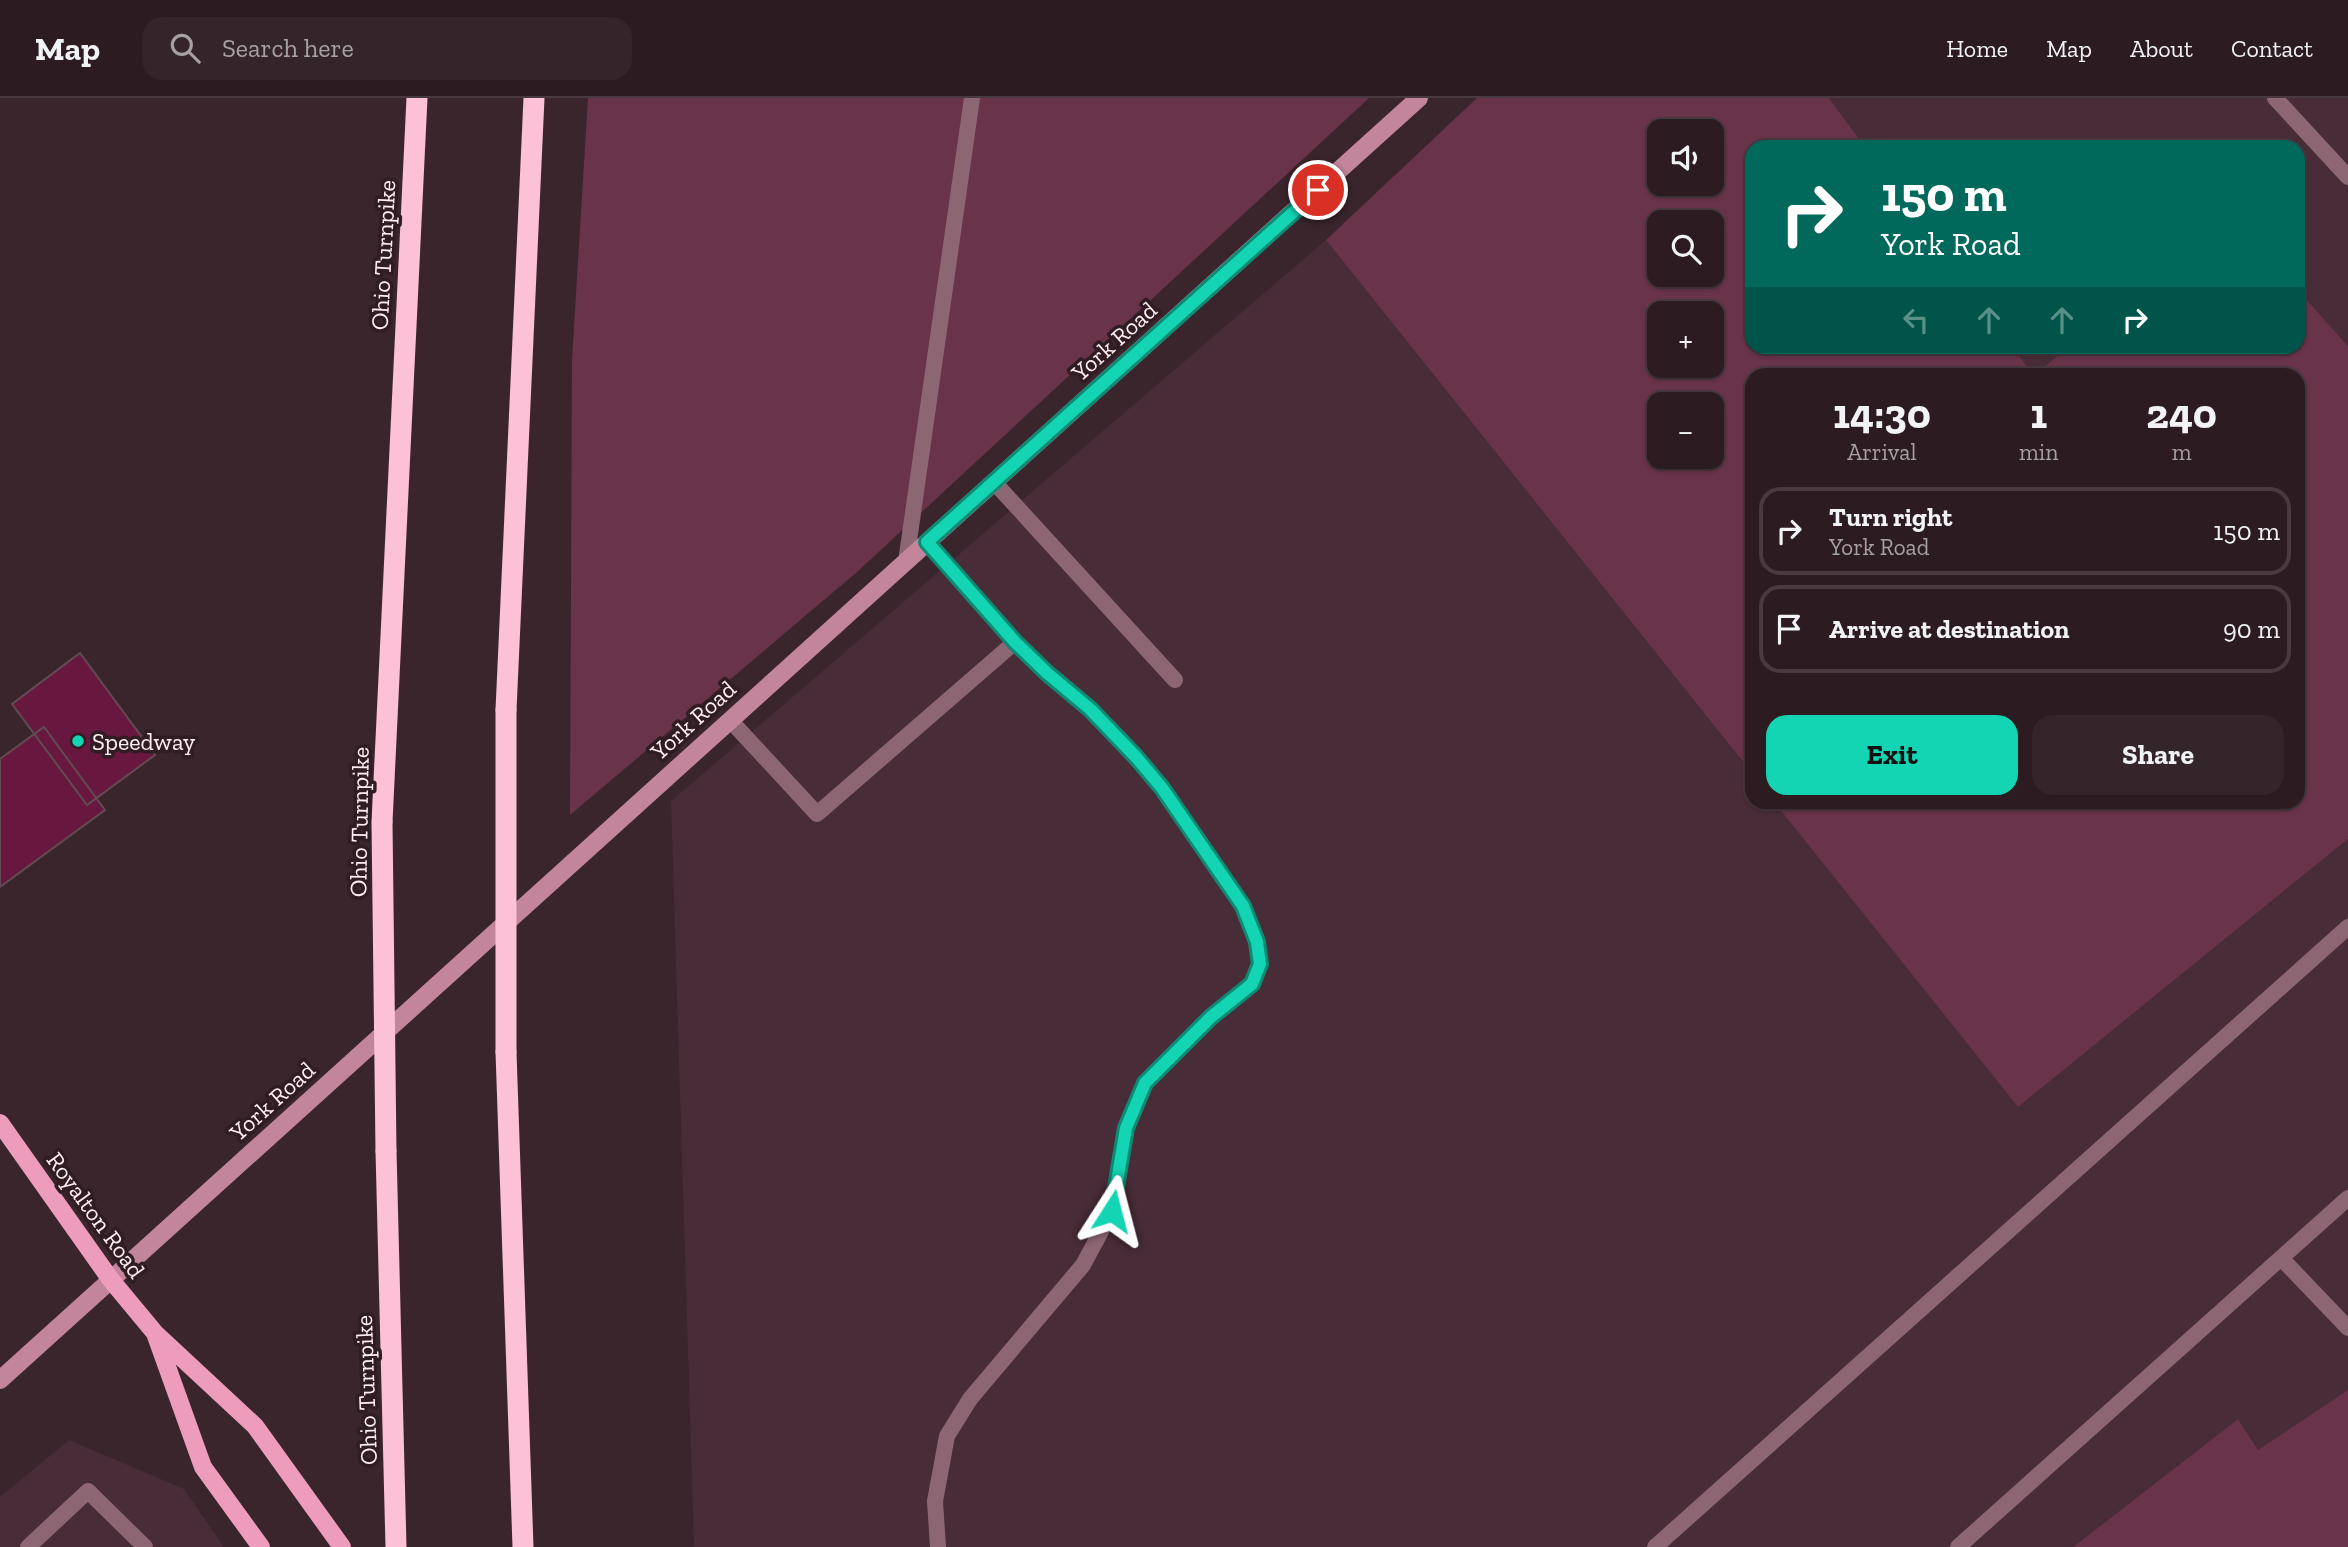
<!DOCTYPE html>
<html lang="en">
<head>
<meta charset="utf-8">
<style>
  :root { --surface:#2c1c22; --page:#34252a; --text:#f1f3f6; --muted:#a6a1a5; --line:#483a40; --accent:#13d5b3 }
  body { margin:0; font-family:"Zilla Slab",serif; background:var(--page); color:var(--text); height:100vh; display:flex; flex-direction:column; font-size:26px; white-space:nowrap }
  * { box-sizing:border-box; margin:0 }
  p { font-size:23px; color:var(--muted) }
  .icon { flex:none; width:38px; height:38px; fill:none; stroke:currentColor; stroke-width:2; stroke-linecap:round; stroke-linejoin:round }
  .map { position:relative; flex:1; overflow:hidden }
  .side { position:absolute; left:1745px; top:270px; width:560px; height:441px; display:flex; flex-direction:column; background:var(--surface); border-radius:21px; box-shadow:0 2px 5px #0004,0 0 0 2px var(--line) }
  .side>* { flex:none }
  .banner { position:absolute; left:1745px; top:42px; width:560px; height:214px; border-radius:21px; box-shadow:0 2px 5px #0004,0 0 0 2px var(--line); background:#00695c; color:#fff; overflow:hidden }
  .buttons { position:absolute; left:1647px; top:21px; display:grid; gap:14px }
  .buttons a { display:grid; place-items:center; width:77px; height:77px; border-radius:14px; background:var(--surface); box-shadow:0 2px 5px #0004,0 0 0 2px var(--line); font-size:35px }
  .pin { position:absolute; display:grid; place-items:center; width:60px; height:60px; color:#fff; margin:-30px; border:4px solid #fff; border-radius:50%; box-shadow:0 2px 7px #0007 }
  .me { position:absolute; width:77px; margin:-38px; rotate:9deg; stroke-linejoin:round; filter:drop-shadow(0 0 5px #0008) }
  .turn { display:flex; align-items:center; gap:24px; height:147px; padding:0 21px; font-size:32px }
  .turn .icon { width:91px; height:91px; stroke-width:2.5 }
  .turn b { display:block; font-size:49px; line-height:60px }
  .lanes { display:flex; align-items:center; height:66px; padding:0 21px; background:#0003; justify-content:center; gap:35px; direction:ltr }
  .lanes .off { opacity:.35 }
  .eta { display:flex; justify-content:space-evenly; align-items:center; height:119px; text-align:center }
  .eta b { font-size:42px; font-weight:700; line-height:49px }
  .cta { display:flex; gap:14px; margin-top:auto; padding:14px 21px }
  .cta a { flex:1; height:80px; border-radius:21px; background:var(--accent); color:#111; font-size:28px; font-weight:700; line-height:80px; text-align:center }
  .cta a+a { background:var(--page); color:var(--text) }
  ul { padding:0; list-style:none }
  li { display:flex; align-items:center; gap:21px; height:88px; margin:0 14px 10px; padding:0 7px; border:4px solid var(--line); border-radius:21px }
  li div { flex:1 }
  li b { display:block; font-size:26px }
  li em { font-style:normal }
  header { display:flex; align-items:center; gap:42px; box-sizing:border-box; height:98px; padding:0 35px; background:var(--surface); border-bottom:2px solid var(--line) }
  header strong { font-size:33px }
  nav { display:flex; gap:38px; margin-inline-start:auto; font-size:24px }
  .search { width:490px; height:63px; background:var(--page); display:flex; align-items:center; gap:18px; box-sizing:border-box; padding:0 24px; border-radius:21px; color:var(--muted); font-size:26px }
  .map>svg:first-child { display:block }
</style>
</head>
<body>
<header>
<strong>Map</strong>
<div class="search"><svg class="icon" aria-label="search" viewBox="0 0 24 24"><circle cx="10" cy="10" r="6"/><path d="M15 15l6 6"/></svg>Search here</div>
<nav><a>Home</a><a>Map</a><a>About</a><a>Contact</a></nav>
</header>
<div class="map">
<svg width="2348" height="1449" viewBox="0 0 2348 1449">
  <rect width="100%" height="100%" fill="#3b252d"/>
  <path fill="#482c37" d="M1829,0H2348V248L2298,192V49H1865Z
    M1326,142L1752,675V704H1774L2018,1009L2348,741V1292L2258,1352L2238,1321L2073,1449H694L671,703Z
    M2012,249H2068L2036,276H2033Z
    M69,1342L184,1391L224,1449H0V1399Z"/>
  <path fill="#693349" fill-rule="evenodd" d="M588,0H1369L857,474L570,717L572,262Z
    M1477,0H1829L1865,49H1752V248L2012,249L2033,276H1752V675L1326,142ZM1712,33V86H1659V33ZM1712,124V177H1659V124ZM1712,215V268H1659V215ZM1712,306V359H1659V306Z
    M2298,192L2348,248V741L2018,1009L1774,704H2298V276H2036L2068,249L2298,248Z
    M2348,1292V1449H2073L2238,1321L2258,1352Z"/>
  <path fill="#68183e" stroke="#624b53" stroke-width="2" d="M80,555L155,657L87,707L12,606Z
    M44,629L105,712L0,789V661Z"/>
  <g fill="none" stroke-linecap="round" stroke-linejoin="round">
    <path stroke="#8d6674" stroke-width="16" d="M2275,0L2348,79
      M994,384L1175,582
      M906,464L972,0
      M730,622L817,716L1015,544L927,444
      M2281,1160L2348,1230
      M28,1449L88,1393L145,1449
      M938,1449L935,1403L947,1338L970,1301L1083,1167L1112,1113L1126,1030L1145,985L1211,919L1252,886L1260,866L1257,843L1243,809L1162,690L1123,644L1090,611L1047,575L1015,544
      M1655,1449L2348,829
      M1958,1449L2348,1100"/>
    <path stroke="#c3859c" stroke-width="18" d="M0,1282L1419,0"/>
    <path stroke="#ed9dbb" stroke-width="18" d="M0,1025L111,1182L155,1235L255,1328L342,1449
      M156,1238L203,1369L261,1449"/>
    <path stroke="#fcc1d6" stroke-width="21" d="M506,612L534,0
      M382,724L417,0
      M506,954L523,1449
      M386,1053L396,1449"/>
    <path stroke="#fcc1d6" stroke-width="21" d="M382,724L386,1053
      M506,954V612"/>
  </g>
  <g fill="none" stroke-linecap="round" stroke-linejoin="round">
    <defs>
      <path id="route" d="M1112,1113L1126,1030L1145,985L1211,919L1252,886L1260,866L1257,844L1243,808L1162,690L1136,659L1090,611L1047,575L1015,544L927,444L1318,92"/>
    </defs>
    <use href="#route" stroke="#0c8a74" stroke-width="18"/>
    <use href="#route" stroke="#13d5b3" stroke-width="12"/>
  </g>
  <circle fill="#13d5b3" stroke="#301c23" stroke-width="2.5" cx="78" cy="643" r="7"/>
  <g text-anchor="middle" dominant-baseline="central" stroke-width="7" stroke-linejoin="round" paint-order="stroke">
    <g font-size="24" fill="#feeff4" stroke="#301c23">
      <text transform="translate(383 157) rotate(-87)">Ohio Turnpike</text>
      <text transform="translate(1114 243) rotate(-42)">York Road</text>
      <text transform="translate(693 622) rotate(-42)">York Road</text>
      <text transform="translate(359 724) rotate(-89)">Ohio Turnpike</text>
      <text transform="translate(272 1003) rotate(-42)">York Road</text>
      <text transform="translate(96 1117) rotate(54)">Royalton Road</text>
      <text transform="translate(366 1292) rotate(-92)">Ohio Turnpike</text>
    </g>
    <g font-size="24" fill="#feeff4" stroke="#301c23" text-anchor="start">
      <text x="92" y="643">Speedway</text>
    </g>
  </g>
</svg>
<div class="buttons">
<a><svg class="icon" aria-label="sound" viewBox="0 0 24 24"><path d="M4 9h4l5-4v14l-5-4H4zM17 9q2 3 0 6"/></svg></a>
<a><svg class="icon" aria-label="search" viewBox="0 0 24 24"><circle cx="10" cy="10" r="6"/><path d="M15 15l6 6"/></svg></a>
<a>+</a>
<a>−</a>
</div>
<div class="pin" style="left:1318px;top:92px;background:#d93025"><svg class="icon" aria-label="arrive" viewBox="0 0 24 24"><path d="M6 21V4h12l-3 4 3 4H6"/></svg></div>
<svg class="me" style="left:1112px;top:1113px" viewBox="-20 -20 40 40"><path d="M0-17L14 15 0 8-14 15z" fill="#13d5b3" stroke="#fff" stroke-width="4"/></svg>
<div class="banner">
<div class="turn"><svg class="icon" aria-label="right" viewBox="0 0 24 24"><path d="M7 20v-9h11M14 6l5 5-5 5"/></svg><div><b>150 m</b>York Road</div></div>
<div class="lanes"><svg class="icon off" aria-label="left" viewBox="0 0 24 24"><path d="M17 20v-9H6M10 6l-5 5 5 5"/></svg><svg class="icon off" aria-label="ahead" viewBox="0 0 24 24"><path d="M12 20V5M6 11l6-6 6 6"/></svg><svg class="icon off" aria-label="ahead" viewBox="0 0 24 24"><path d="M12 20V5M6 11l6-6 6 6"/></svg><svg class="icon" aria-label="right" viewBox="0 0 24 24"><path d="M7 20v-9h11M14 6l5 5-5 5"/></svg></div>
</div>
<section class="side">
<div class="eta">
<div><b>14:30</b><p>Arrival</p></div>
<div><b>1</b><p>min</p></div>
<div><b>240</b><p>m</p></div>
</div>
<ul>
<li><svg class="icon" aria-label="right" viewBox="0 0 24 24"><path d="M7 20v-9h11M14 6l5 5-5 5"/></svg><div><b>Turn right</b><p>York Road</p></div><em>150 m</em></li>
<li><svg class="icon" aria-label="arrive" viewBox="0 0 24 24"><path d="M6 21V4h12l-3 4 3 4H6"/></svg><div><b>Arrive at destination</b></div><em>90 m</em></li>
</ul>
<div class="cta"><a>Exit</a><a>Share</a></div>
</section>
</div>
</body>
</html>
